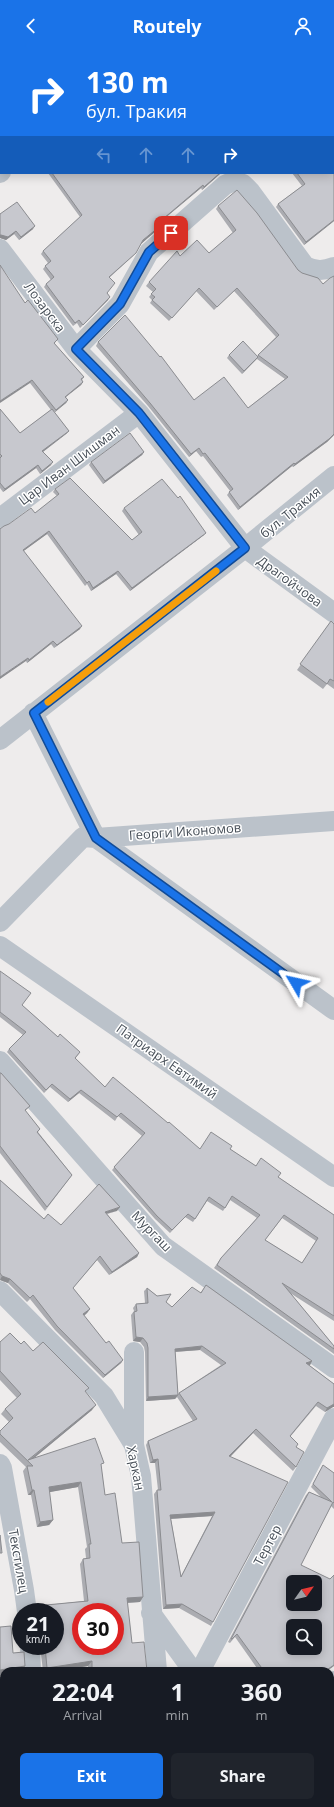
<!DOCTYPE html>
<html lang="en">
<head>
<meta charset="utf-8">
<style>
  :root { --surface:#171b24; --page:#20242c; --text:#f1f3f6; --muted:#9ea1a6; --accent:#1a73e8 }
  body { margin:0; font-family:"Open Sans",sans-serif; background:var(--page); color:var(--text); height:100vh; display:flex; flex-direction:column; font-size:15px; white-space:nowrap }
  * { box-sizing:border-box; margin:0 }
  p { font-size:13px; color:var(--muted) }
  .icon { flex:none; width:22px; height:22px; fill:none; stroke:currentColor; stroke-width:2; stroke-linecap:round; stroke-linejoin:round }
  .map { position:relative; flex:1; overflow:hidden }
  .sheet { position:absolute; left:0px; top:1615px; width:334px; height:140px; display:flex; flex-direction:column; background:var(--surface); border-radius:12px 12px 0 0; box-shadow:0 2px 10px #0003 }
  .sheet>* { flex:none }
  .guide { position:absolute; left:0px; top:0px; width:334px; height:122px; box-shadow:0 2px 10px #0003; background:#1a73e8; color:#fff; overflow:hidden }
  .needle { width:26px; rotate:56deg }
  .tools { position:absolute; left:286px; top:1523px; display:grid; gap:8px }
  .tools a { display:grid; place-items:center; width:36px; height:36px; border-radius:6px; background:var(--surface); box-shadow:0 2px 10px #0003; font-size:20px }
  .speed { position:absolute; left:12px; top:1551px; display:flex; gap:8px; font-size:20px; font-weight:700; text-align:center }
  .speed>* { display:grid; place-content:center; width:52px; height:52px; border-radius:50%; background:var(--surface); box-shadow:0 2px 10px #0003; line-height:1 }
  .speed small { font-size:10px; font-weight:400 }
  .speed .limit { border:6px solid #d22; background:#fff; color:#111 }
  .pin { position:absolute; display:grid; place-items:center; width:34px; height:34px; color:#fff; margin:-17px; border-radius:8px; box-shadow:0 2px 6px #0006 }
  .me { position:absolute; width:44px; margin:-22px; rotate:306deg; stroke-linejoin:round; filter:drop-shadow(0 0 3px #0008) }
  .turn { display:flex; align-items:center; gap:14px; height:84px; padding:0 20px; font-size:18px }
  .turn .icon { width:52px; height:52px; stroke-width:2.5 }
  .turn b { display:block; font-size:28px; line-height:34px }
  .lanes { display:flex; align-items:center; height:38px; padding:0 20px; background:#0003; justify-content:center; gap:20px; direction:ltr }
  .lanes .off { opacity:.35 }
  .eta { display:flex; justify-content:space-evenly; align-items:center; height:68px; text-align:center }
  .eta b { font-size:24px; font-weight:700; line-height:28px }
  .action { display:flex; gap:8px; margin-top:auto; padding:8px 20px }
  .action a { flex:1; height:46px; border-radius:6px; background:var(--accent); color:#fff; font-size:16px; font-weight:700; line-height:46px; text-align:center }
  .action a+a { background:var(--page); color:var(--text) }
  header { display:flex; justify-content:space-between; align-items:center; height:52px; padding:0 20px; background:var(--accent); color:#fff; font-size:18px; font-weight:700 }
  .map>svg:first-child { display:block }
</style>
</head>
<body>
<header><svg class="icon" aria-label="back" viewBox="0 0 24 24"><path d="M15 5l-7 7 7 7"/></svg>Routely<svg class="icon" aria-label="person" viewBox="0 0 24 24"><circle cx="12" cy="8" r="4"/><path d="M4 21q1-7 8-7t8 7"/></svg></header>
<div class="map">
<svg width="334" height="1755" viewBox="0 0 334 1755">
  <rect width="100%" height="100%" fill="#eeecec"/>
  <path fill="#bde9d0" d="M0,0H57L1,1L0,20Z"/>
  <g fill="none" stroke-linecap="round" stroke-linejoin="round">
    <path stroke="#bbc2ca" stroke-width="20" d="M256,1L258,0
      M0,121L1,120
      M0,197L76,297L139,361L245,496L334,561
      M76,297L120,252L149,200L225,133L234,129L243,132L250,139L305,214C316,219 323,219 334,215
      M0,466L139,361
      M33,661L96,786L334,958
      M0,688L245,496L334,424
      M0,870L83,785L96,786L334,769
      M0,894L334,1125
      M0,1009L163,1194L334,1316
      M0,1239L104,1344L134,1393L141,1424L157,1619
      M134,1393V1300
      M0,1412L2,1416L24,1538L27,1560
      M151,1561L193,1619
      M30,1594L31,1619
      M200,1619L334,1366
      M330,1631L334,1629
      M330,1671L334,1660
      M170,1751L171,1755
      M314,1751L325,1755
      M22,1755V1751
      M296,1755L299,1751"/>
  </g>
  <path fill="#abacb1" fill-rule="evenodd" d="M334,117V169L304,193L276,155L278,152L302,134L292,121H333Z
    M48,121H221L202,138L201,136L157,173L159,175L157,178L142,191L133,204L109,226L107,241L108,248L80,276L77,271L73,274L44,235L46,232L51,228L43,217L48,211L41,202L43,199L80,165Z
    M218,154L302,221L323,232L334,224V383L327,390L293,415L292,414L238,458L227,443L230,439L203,404L201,405L196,399L189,405L148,354L96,294L98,290L194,348L248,356L285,327L257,307L242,322L227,306L229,303L257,304L276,285L234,239L214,258L196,239L169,269L150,251L152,248L149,245L153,240L146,234L149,230L180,204L209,201L233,181L216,157Z
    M0,162L33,177L19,188L14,182L6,188L0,186Z
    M25,251L56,290L54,291L84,325L82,328L83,330L81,333L66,345L68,348L66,351L54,360L69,379L66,382L43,400L51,413L40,422L36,416L3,440L0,436V357L20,381L51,358L30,331Z
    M144,400L142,403L103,432L89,413L91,410Z
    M55,437L132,488L139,483L122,459L124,456L204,483L130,539L116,522L91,539L87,532L85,534L47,482L23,499L80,577L54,596L51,592L27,611L26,609L0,477L35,461L57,444L53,440Z
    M331,569L334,572V637L327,632L323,637L297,618Z
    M0,919L22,953L58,985L80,1000L75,1007L105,1035L168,1071L200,1097H230L256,1114L278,1125L334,1163V1269L290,1241L334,1294V1302L214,1216L221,1206L257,1166L230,1148L223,1159L207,1149L193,1170L185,1165L170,1181L155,1167L112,1118L142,1084L118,1064L115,1069L79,1041L68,1050L50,1035L44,1041L7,1000L9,997L23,983L0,965ZM282,1166L316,1189L302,1211L265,1188Z
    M0,1021L30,1054L25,1059L40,1077L38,1080L72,1123L45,1159L0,1101Z
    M0,1128L44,1167L61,1173L117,1159L107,1162L139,1201L137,1205L109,1223L97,1208L73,1236L90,1257L87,1261L84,1264L106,1291L123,1308L121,1311L103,1326L55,1278L30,1247L27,1250L8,1231L0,1228Z
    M206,1233L312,1309L310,1313H309L334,1332V1355H333L325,1360L316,1354L290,1385L296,1395V1415L293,1419L253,1381L230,1405L213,1570L211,1574L179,1556L163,1557L154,1442L157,1438H158L155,1411H150L146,1393L148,1389L193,1369L177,1345L175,1347L146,1349L145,1300L144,1295L140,1290L133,1289L131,1263L134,1259L133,1256L136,1252L145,1251L144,1239L147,1236L172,1255L201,1240ZM200,1298L221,1313L179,1341L178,1342L175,1300ZM212,1464L181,1524L171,1467Z
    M0,1290L21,1292L33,1299L85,1340L92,1358L33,1407L101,1414L105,1443L122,1491L143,1545L140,1550L127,1551L132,1591L147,1619H88V1614L58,1619H43L40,1594H55V1560H43V1558L46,1553L84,1549L80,1512L83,1507L86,1506L85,1497L87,1495L78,1435L49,1440L53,1468L49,1473L37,1475L31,1443H28L23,1419L26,1415L0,1390V1379L9,1370L1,1362L5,1357L17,1346L0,1328Z
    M323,1413L334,1421V1457L331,1454L301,1513L327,1619H259L235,1585L230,1591L228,1590L306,1443L309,1440L321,1445L311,1435Z
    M89,1751H145V1755H89Z"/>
  <path fill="#8b8c90" d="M220,121H221L202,138L204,135Z
    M203,133L201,136L154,175L157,172Z
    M334,168V169L304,193L306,190Z
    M35,174L33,177L19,188L21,185Z
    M159,175L157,178L141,192L143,188Z
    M16,179L14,182L6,188L0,186V183Z
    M110,245L108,248L80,276L83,273Z
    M258,305L256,307L242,322L244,319Z
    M32,328L30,331L0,351V349Z
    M83,330L81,333L63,347L65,345Z
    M68,348L66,351L54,361L56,358Z
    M69,379L66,382L40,402L42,399Z
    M334,382V383L327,390L293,415L295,412Z
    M199,396L196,399L189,405L191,402Z
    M144,400L142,403L103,432L105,429Z
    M53,410L51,413L40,422L42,419Z
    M294,411L292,414L238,458L240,455Z
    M38,413L36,416L3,440L5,437Z
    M49,479L47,482L21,501L23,498Z
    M206,481L204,483L130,539L132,536Z
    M118,519L116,522L91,539L93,536Z
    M82,574L80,577L54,596L57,593Z
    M53,589L51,592L27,611L29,608Z
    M28,606L26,609L0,627V625Z
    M81,1038L79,1041L68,1050L70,1047Z
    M120,1155L117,1159L102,1163L105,1160Z
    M139,1201L137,1205L109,1223L112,1220Z
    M2,1224L10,1227L8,1231L0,1228Z
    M90,1257L87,1261L81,1266L83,1262Z
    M136,1285L143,1286L140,1290L133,1289Z
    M202,1294L200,1298L172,1300L175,1297Z
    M123,1308L121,1311L103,1326L105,1323Z
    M312,1309L310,1313L303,1315L306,1311Z
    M178,1343L175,1347L146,1349L148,1345Z
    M334,1352V1355H333L325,1360L327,1356Z
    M96,1353L92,1358L29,1410L28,1409Z
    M256,1377L253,1381L227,1408L229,1404Z
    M158,1407L155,1411H150L153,1408Z
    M81,1430L78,1435L45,1441L49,1435Z
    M32,1438H34L31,1443H28Z
    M215,1460L212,1464L168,1467L170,1463Z
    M53,1468L49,1473L37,1475L40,1470Z
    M143,1545L140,1550L123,1551L127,1546Z
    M182,1552L179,1556L163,1557L166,1553Z
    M92,1609L88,1614L58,1619H45L47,1616Z
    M334,1613V1614L327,1619H325Z
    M25,1614L22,1619H4V1624H0V1618Z
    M4,1736V1737L0,1742V1737Z
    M330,1740L334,1742L332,1745L330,1744Z
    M57,1751H75L56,1753Z"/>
  <path fill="#c7c8ce" stroke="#8b8c90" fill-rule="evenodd" d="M296,0H334V107L333,108V1H295Z
    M0,75L1,77V102L0,103Z
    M333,116L334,117V168L306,190L278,152L305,132L297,121H333Z
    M52,121H220L204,135L203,133L157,172L159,175L143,188L136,201L109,225L115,231L107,241L110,245L83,273L79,268L75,271L46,232L54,225L45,214L51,209L43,199L82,163Z
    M237,138L257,161L298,218L302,221L318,226L323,232L330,226L334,224V382L329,387L295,412L294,411L240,455L229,440L233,437L205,401L203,402L199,396L191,402L150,351L98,290L125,263L160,305L161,304L194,348L224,325L248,356L288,325L258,303L279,283L237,236L217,255L199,236L172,266L152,248L155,245L151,242L156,237L149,230L177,199L180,204L197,188L209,201L236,178L218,154Z
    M17,150L35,174L21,185L16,179L8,185L1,183H0V162Z
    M0,213L25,251L28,248L58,287L54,291L84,325L81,327L83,330L65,345L68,348L56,358L32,328L0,349Z
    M243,289L258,305L244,319L229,303Z
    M0,357L20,381L52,357L69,379L42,399L53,410L42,419L38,413L5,437L0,431V406L2,404L0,402Z
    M130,381L144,400L105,429L91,410Z
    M70,426L132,488L142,480L124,456L162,427L178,446L180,444L206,481L132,536L118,519L93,536L89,529L87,531L49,479L23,498L82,574L57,593L53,589L29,608L28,606L0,625V477L4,474L9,472L31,456L35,461L59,442L55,437Z
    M331,569L334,572V629L330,627L327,632L300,612Z
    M0,919L31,941L22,953L58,985L60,982L80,1000L75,1006L105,1035L113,1025L168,1071L169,1070L200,1097L211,1080L232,1094L230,1097L256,1114L261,1106L281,1121L278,1125L334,1163V1264L282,1231L334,1294V1297L217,1213L221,1206L260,1163L232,1144L225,1156L209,1145L195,1167L188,1162L172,1178L157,1164L114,1115L145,1081L121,1061L117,1065L81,1038L70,1047L52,1032L46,1038L9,997L26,980L0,960ZM284,1163L318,1186L302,1211L265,1188Z
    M0,1021H1L30,1054L25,1058L40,1077L37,1080L72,1123L47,1155L0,1094Z
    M0,1128L44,1167L48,1162L61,1173L99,1132L120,1155L105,1160L139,1201L112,1220L100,1204L73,1236L90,1257L83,1262L106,1291L109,1289L123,1308L105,1323L57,1274L33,1243L30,1246L10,1227L2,1224L0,1221Z
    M206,1233L312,1309L306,1311L334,1332V1352L327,1356L318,1350L290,1384L298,1392L296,1395L304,1400L296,1415L256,1377L229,1404L288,1430L213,1570L182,1552L166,1553L157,1438H161L158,1407L153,1408L148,1389L197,1367L179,1341L226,1311L202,1294L175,1297L178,1343L148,1345V1296L147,1291L143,1286L136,1285L134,1260L137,1259L136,1252L148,1251L147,1236L157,1244L171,1242L166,1250L172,1255L192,1235L201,1241ZM215,1460L181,1525L170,1463Z
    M10,1281L21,1292L24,1289L33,1299L43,1290L89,1336L85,1339L96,1353L28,1408L95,1386L104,1411L101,1412L105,1443L115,1441L122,1491L139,1490L143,1545L127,1546L132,1591L144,1590L147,1619H92V1609L47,1616L45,1594H55V1560H47L46,1553L88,1549L83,1507L90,1506L89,1492H91L81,1430L49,1435L53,1468L40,1470L34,1438H32L27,1414H33L0,1382V1379L13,1366L5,1357L21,1342L0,1319V1290ZM81,1560H115V1594H81Z
    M323,1413L334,1421V1451L333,1450L301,1513L330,1527L334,1523V1613L325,1619H264L237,1582L232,1587H231L309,1440L332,1450L313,1432ZM293,1530H315V1552H293ZM293,1574H315V1596H293Z
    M0,1483L2,1501H0Z
    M11,1574L13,1601L24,1600L25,1614L0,1618V1575Z
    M330,1686L334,1688V1742L330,1740Z
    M0,1709L4,1732V1736L0,1737Z
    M93,1751H145V1755H94Z"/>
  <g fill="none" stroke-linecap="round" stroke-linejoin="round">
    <defs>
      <path id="route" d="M171,181L149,200L120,252L76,297L139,361L245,496L34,661L96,786L296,931"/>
    </defs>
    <use href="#route" stroke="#114b97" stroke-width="10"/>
    <use href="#route" stroke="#1a73e8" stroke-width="7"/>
    <path stroke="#f59e0b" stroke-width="7" d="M48,650L216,519"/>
  </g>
  <g text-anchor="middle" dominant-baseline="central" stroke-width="3" stroke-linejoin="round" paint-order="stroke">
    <g font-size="13" fill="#464e57" stroke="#fff">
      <text transform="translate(45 255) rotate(53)">Лозарска</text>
      <text transform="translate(69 413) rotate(-37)">Цар Иван Шишман</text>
      <text transform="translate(290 460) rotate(-39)">бул. Тракия</text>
      <text transform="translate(290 529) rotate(36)">Драгойчова</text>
      <text transform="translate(185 779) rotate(-4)">Георги Икономов</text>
      <text transform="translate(167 1009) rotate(35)">Патриарх Евтимий</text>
      <text transform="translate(152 1179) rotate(46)">Мургаш</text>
      <text transform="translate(136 1416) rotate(78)">Харкан</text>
      <text transform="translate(267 1493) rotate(-62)">Тертер</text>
      <text transform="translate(19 1509) rotate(80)">Текстилец</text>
    </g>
  </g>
</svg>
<div class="tools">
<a><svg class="needle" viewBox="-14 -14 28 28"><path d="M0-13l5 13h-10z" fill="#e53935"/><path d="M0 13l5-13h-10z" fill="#9ea1a6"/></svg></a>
<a><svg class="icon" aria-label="search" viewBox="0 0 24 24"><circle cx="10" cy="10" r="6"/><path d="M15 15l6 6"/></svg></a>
</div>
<div class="speed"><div>21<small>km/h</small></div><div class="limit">30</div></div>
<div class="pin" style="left:171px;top:181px;background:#d93025"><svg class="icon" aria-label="arrive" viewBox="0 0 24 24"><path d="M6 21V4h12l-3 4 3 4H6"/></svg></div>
<svg class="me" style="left:296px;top:931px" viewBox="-20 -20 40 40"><path d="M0-17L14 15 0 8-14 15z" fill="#1a73e8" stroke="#fff" stroke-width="4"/></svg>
<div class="guide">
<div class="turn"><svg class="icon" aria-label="right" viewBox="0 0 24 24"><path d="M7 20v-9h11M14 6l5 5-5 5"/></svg><div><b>130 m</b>бул. Тракия</div></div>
<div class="lanes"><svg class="icon off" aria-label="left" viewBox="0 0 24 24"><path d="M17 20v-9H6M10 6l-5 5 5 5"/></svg><svg class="icon off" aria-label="ahead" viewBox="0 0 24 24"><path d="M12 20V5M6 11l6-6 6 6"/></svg><svg class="icon off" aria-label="ahead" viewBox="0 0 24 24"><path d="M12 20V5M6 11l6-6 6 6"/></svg><svg class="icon" aria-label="right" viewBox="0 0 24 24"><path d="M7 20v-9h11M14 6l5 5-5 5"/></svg></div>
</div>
<section class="sheet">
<div class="eta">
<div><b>22:04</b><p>Arrival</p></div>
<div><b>1</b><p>min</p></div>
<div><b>360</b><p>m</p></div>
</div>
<div class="action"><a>Exit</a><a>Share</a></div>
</section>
</div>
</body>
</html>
